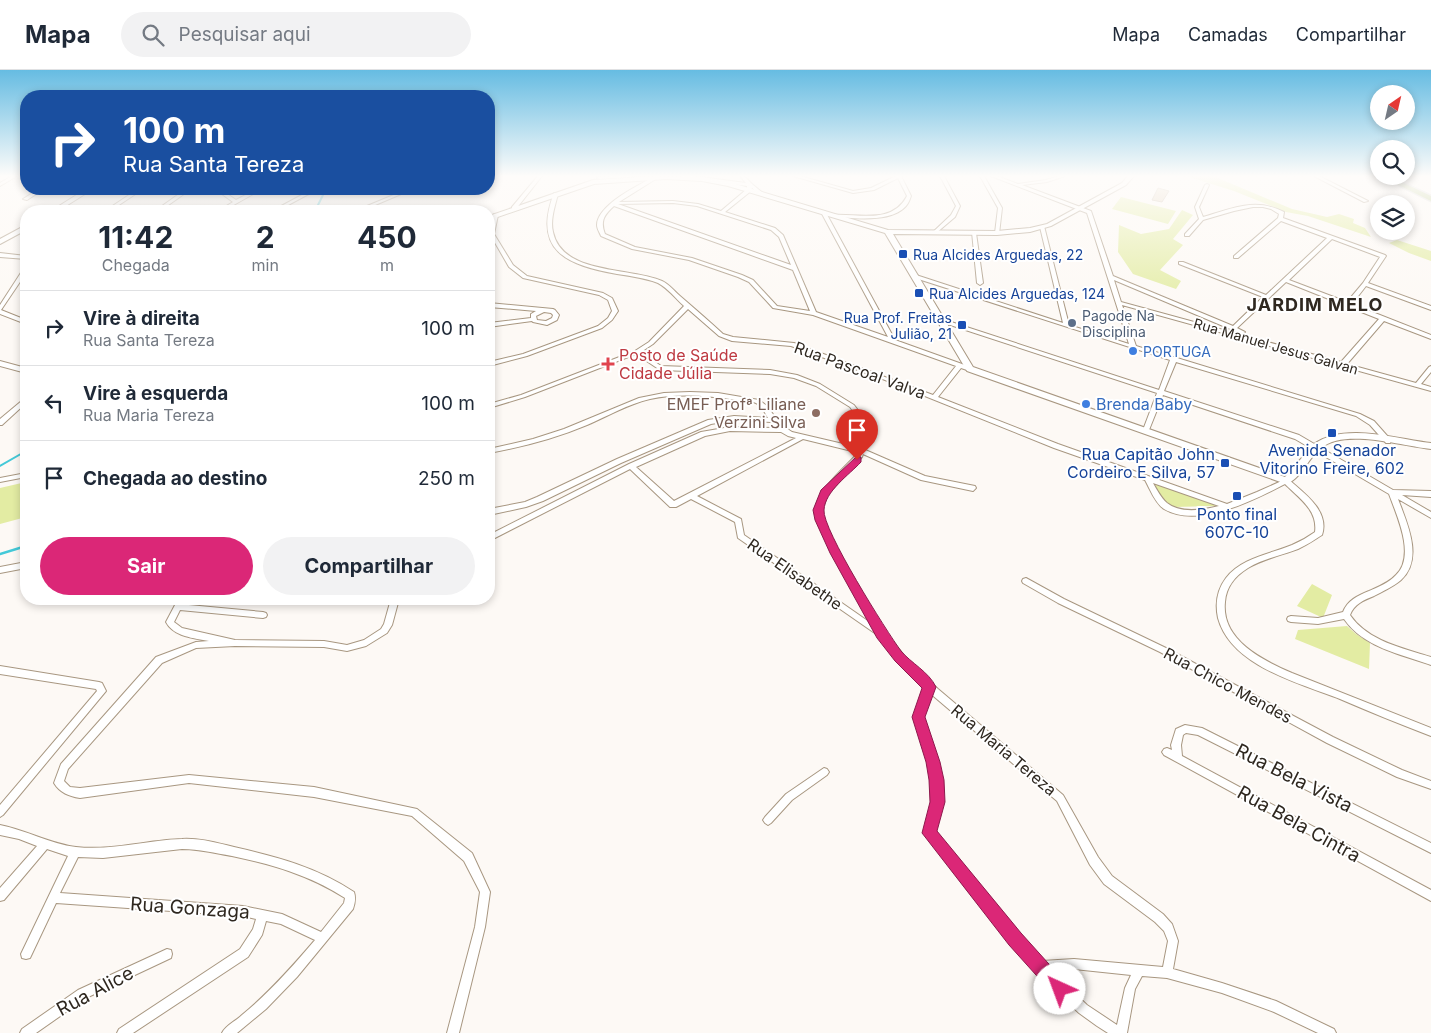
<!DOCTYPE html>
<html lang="pt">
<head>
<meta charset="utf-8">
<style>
  :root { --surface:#fff; --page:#f2f2f3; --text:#1f2937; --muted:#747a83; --line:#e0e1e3; --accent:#db2777 }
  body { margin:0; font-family:Inter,sans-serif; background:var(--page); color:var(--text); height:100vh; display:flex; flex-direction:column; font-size:19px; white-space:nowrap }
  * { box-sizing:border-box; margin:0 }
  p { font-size:16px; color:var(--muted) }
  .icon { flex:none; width:28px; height:28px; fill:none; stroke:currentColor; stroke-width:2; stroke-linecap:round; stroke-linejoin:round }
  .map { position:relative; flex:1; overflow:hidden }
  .panel { position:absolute; left:20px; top:135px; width:475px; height:400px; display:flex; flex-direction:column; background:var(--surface); border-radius:20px; box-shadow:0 2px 8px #0003 }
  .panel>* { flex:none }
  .top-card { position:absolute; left:20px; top:20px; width:475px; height:105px; border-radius:20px; box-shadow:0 2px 8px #0003; background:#1a4fa0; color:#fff; overflow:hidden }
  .needle { width:32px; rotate:34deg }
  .fabs { position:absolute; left:1370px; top:15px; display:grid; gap:10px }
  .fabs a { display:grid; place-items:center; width:45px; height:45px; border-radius:50%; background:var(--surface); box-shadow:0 2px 8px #0003; font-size:25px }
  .pin { position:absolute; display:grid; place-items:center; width:42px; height:42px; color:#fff; margin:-51px -21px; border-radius:50% 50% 50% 0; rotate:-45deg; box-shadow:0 0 5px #0007 }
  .pin .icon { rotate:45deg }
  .me { position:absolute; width:55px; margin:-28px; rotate:317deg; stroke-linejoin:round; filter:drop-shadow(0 0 4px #0008) }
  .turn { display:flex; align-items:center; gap:18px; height:105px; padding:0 20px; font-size:22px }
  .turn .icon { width:65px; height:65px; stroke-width:2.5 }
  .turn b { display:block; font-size:35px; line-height:42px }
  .eta { display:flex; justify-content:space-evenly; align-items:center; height:85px; text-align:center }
  .eta b { font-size:30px; font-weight:700; line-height:35px }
  .primary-button { display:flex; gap:10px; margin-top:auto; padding:10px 20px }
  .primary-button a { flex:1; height:58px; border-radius:30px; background:var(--accent); color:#fff; font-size:20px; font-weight:700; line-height:58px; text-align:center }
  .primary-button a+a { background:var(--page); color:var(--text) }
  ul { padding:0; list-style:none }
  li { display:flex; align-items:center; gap:15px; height:75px; padding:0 20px; border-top:1px solid var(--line) }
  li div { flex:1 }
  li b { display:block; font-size:19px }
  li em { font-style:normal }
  header { display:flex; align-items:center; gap:30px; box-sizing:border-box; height:70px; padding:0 25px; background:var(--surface); border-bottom:1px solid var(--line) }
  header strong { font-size:24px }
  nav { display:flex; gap:28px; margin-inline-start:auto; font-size:18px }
  .search { width:350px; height:45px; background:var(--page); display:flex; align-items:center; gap:12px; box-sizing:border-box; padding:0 18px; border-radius:28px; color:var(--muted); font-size:19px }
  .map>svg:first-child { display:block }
</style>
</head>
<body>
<header>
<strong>Mapa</strong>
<div class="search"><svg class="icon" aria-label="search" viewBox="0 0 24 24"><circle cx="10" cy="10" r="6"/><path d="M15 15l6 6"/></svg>Pesquisar aqui</div>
<nav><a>Mapa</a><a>Camadas</a><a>Compartilhar</a></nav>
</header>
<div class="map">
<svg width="1431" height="963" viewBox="0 0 1431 963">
  <rect width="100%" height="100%" fill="#fdf9f5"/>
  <path fill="#e3eca3" d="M1186,106H1213L1292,139L1327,147L1339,144L1354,149L1353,153L1365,158L1371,167L1308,146L1286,142L1234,121Z
    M1121,127L1176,141L1168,154L1112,139Z
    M1182,140L1193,145L1173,169L1183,175L1160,200L1181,211L1176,219L1133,204L1118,182L1119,155L1141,164L1169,159Z
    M1397,170L1431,181V191L1409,183L1389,173Z
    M1153,411L1214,434L1215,436L1174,437L1163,430Z
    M26,412V447L0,454V418Z
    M1312,514L1332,525L1323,548L1297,536Z
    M1347,556L1356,564L1370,573L1369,599L1295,569L1298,560Z"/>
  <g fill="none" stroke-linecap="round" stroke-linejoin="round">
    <path stroke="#44c9d8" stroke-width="2" d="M315,141L324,123L331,119
      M0,396L26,381"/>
    <path stroke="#44c9d8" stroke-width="2.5" d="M0,484L26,476"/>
  </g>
  <path fill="#dfcdb6" stroke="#bfae98" d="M1158,118L1169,121L1162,132L1152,130Z"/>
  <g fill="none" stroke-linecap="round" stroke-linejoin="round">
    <defs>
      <path id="street" d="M12,106H17L0,116V113Z
        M538,106H542L516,139H512V137Z
        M611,106H634L632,107L599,109L597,108L599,107Z
        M656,106L659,107L619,132L673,131L698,134L721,141L747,119V116L683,107L681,106H693L746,113L740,106H744L752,114L764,124L760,125L752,118L751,121L725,142L775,158L783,165L816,242L888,267L821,142L825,141L895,270L962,294L973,299L970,301L961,298L938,327L1058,374L1227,434L1257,422L1286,409H1288C1304,423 1330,441 1322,465C1314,470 1307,475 1298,479C1282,485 1263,489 1248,498C1235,506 1226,517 1225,532C1221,570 1262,590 1292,603L1431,658V666C1400,654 1370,642 1340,629C1299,613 1231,596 1218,548C1215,534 1217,520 1226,508C1241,488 1270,484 1292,475C1301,471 1308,467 1315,462C1318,440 1299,428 1285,414C1254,430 1198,459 1164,439C1155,433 1150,419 1145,410L1054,378L880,308L791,276L732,271L719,266L688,239L653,274L641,282L661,296L770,300L797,305L820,314L854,335L860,343L863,379L925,406L975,416L976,418L973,421L921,410L863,384L862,387L828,424L822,440L824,450L839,482L885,562L911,594L938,619L1063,725L1098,787L1112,806L1163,844L1172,854L1178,871L1173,899L1222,913L1276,931L1334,959L1336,963H1318L1274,942L1222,923L1167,908L1142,906L1135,919L1127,963H1108L1097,956L1079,943L1048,914L1019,881L966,818L927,766L925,763L933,731L932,710L928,692L915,647L924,618L905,600L879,566L738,468L735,452L691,429L676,437H670L630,399L489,471V465L629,394L701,362L730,357L775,358L771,352L734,350L711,354L621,393L543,431L526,437L489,445V439L525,432L537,427L617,389L708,350L734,346L768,348C765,343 762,336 756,333C751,331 743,331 737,330C709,326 679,323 650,329C628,334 608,346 587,355C556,368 522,377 489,383V379L533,369L564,359L639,328L664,323L690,322L718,323L759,330L767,336L780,354L792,362L856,377L855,344L850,337L816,316L794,308L770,304L660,300L636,284L525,327L489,338V334L521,325L635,281L649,272L684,236C676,229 668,218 658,213C645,208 631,206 617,204C567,195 532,181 554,123L558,124C555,136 550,150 553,162C562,205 630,197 662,211C669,214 674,221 680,226C694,238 709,251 723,264L733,267L794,273L933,325L956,296L813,245L773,238L749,212L738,207L689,190L632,179L601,166C600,163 597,159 597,155C597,135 640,114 656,106ZM673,133L697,136L771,160L779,167L791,195L618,134ZM614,136L793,200L810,241L777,236L753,210L742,205L692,188L635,177L605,164C600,151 604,145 614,136ZM730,361L781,362L788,366L796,368L674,431L636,397L705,366ZM803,369L856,382L857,384C844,398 817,421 815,440C813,454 862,536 872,554L744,465L741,449L697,426ZM1153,413L1219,436C1203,440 1181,444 1167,433C1161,428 1157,420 1153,413ZM931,624L1057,731L1090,795L1104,814L1155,852L1164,861L1168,871L1163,897L1074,889L1042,891L965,801L935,762L943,731L942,710L938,692L923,647ZM1074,899L1131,905L1125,918L1117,955L1087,935L1051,901Z
        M793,106H800L853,121L871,118L896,106H901L911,126C910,129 908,134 906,136C891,153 854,148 834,147L832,146V145C858,143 892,155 907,126L898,108L874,120L853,123Z
        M940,106H944L960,136L955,147L935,164L933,163V162L951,145L956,136Z
        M980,106H984L1002,138L999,164L995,163L998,138Z
        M991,106H997L1018,114L1046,110L1059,106H1065L1047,112L1022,115L1091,141L1113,206L1233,256L1263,227L1179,194V192H1183L1266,225L1327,168L1281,151L1238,188H1234V186L1278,148L1279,144L1271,139L1263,137H1253L1234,141L1203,150L1189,166H1185V164L1199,149L1195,137L1205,115L1207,114L1209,115L1199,137L1203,147C1232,139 1255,127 1284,142L1283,148L1385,185L1386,186L1368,213L1431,236V240L1366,216L1352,234L1431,265V269L1384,251L1347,294L1416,313L1429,297L1431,296V302L1421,314L1431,317V321L1122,235L1136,276L1172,287H1176L1177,288L1360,344L1374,351L1390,369L1391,371L1390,373H1386L1370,355L1356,346L1176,292L1164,321L1299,365L1393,420L1431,421V427L1402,425L1431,442V448L1398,429C1407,453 1424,489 1401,510C1393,517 1383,521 1374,526C1364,530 1354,534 1350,545C1368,571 1402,578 1431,587V595C1400,584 1363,577 1344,549L1318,554L1291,552L1288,551L1287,549L1288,547L1291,546L1318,548L1343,542C1348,530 1357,526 1369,521C1378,517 1389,513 1396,505C1416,486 1397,446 1389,424L1295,369L1163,325L1149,360L1148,362H1144L1143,360L1157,323L938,251V249H942L1159,320L1170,290L912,207V205H916L1063,253L1040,157L1044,156L1069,255L1129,274L1087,143ZM1332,169L1380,187L1363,213L1347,232L1289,210ZM1114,210L1242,264L1245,262L1237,258L1286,212L1379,249L1341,292L1121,232Z
        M1314,106H1319L1368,131L1364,132Z
        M39,119H44L27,130L23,129Z
        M138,119H143L110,141H105Z
        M186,119H191L160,141H155Z
        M215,119H220L236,130L257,119H262L223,141H218L233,132Z
        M313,119H318L277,141H272Z
        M408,119H413L361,141H355Z
        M494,144L498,145L494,164L513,195L527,206L603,223L612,228L618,241L612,250L602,258L527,286L489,296V292L523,284L598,256L608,248L612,241L608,230L599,225L523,208L509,197L490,164Z
        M972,162L976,163L983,213L980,215L977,213Z
        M0,183L26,186V189L0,187Z
        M26,197V203L1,240L26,250V254L0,244V235L24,198Z
        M489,233L553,239L555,240L559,245L557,250L547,255L533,252L532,251L489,257V253L531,248V244L536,241L489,237ZM544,242L551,243L553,245L552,248L546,251L537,250L536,246Z
        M26,328V333L2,355H0V349L24,329Z
        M26,403V407L0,412V408Z
        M26,492V498L0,503V497Z
        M1026,508L1064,529L1166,578L1333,667L1402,700L1431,711V719L1397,707L1327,673L1160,582L1058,533L1023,513L1022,511L1023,509Z
        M391,529H399L392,555L387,563L366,576L347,581L324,577L235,576L196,578L162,593L68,699L64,711L70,717L80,718L189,705L314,717L417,739L472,783L490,822L485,857L459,963H447L475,857L480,822L464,791L412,746L314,727L189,713L80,728C69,726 60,723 54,713L61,694L156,587L196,572L209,571C194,568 174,567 166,552L175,535L178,534L263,542L266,543L267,545L266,547L263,548L180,540L174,552L182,558L235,570L324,571L347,575L364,570L381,559L384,554Z
        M0,596L99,612L102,613L106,621L3,745L0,747V735L97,621L96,619L0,604Z
        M1185,655L1202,658L1431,773V783L1198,665L1186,663L1183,665L1181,675L1182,686L1431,820V831L1164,685L1162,682L1164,679L1167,678L1172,680L1171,675L1176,659Z
        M824,698L827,699L829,702L827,705L792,730L771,753L768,755L765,753L763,750L765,747L786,724Z
        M0,755C26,760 50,774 76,777C112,781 147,770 182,769C200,768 217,773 234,777C278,787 316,797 354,822C356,828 355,833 353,839L297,907L266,939L237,963H222C226,955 236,951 242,945C269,923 292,897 315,870L281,854L266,851L262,865L248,887L133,963H117L119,959L240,879L253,859L256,849L243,846L56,833L30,888L26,889L22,888L21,884L68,786L47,779L4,830L0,831V818L37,776L19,769L0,765ZM182,779C199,779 215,783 232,786C274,795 309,805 345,828L344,833L321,862L282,844L243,836L60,823L78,787L103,788Z
        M167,879L171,880L172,884L171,888L86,928L36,963H20L22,959L78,920Z"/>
      <path id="secondary" d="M655,106L702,107L729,112L888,160L997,161L1030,158L1047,154L1122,113L1128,106H1134L1126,115L1051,156L1030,162L997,165L893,164L973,297L1285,407L1314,374C1345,352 1396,369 1431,373V379C1402,376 1345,358 1321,378C1308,388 1301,409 1286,414L967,301L885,163L728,116L702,111L666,109L594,114L489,150V146L593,110Z
        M86,119H93L58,141H51Z
        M26,155V160L0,174V169Z
        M0,291L26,298V303L0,296Z"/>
      <path id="primary" d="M1380,106H1389L1431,126V131Z"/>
    </defs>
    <use href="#street" stroke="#a89781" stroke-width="2"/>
    <use href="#secondary" stroke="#a89781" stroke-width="2"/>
    <use href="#primary" stroke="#d5d4d2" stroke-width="3"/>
    <use href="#street" fill="#fff" fill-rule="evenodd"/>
    <use href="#secondary" fill="#fff" fill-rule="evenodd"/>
    <use href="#primary" fill="#aac076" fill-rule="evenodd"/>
  </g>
  <linearGradient id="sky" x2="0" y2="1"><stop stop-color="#66bce2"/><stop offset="0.44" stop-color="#fefcfa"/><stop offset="1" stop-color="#fefcfa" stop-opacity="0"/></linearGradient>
  <rect width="1431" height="241" fill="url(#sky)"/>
  <path fill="#db2777" stroke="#8e194d" d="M857,386L861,387V392C849,405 825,421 824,440C822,459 887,562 901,581C911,593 929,602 936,617L925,647L940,692L944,710L945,732L937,761L1021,863L1066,913L1068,919L1066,925L1060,928L1054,925L1009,875L922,763L930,732L929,710L926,692L912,647L922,618L895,591L877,568L830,483L815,450L813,440L821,420Z"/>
  <g fill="#1a4fb4" stroke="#fff" stroke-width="2">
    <rect x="898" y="179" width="10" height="10" rx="2.5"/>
    <rect x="914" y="218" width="10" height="10" rx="2.5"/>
    <rect x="957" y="250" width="10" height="10" rx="2.5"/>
    <rect x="1327" y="358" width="10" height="10" rx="2.5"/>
    <rect x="1220" y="388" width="10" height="10" rx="2.5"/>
    <rect x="1232" y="421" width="10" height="10" rx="2.5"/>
  </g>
  <circle fill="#5c6f8a" stroke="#fff" stroke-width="2" cx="1072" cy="253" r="5"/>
  <g fill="#3f7fe0" stroke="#fff" stroke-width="2">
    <circle cx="1133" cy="281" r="5"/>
    <circle cx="1086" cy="334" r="5"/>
  </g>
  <path fill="#e0444e" stroke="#fff" stroke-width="2" d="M605.5 286.5h5v5h5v5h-5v5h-5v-5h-5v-5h5z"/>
  <circle fill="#8d6e63" stroke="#fff" stroke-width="2" cx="816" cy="343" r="5"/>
  <g text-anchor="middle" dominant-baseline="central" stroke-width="4" stroke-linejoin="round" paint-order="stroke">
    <g font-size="14" fill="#164399" stroke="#fff" text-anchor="start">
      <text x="913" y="184">Rua Alcides Arguedas, 22</text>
      <text x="929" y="223">Rua Alcides Arguedas, 124</text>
      <text x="952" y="247" text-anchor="end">Rua Prof. Freitas<tspan x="952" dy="16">Julião, 21</tspan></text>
    </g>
    <g font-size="14" fill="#4e5e75" stroke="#fff" text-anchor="start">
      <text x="1082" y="245">Pagode Na<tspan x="1082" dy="16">Disciplina</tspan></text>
    </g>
    <g font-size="14" fill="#2f2820" stroke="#fff">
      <text transform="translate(1276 276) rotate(16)">Rua Manuel Jesus Galvan</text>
    </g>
    <g font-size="14" fill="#366cbe" stroke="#fff" text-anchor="start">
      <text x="1143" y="281">PORTUGA</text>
    </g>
    <g font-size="16" fill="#be3a42" stroke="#fff" text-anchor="start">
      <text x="619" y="285">Posto de Saúde<tspan x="619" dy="18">Cidade Júlia</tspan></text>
    </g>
    <g font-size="16" fill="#2f2820" stroke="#fff">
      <text transform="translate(860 300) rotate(20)">Rua Pascoal Valva</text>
      <text transform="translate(795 504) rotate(35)">Rua Elisabethe</text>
      <text transform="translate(1228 615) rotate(28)">Rua Chico Mendes</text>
      <text transform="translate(1004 680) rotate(40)">Rua Maria Tereza</text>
    </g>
    <g font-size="16" fill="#785e54" stroke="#fff" text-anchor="end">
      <text x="806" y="334">EMEF Profª Liliane<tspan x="806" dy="18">Verzini Silva</tspan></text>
    </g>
    <g font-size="16" fill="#366cbe" stroke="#fff" text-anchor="start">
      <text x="1096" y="334">Brenda Baby</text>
    </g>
    <g font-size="16" fill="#164399" stroke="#fff">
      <text x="1332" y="380">Avenida Senador<tspan x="1332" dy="18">Vitorino Freire, 602</tspan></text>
      <text x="1215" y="384" text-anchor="end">Rua Capitão John<tspan x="1215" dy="18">Cordeiro E Silva, 57</tspan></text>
      <text x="1237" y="444">Ponto final<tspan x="1237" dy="18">607C-10</tspan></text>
    </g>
    <g font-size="18" font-weight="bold" letter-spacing="1" fill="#2f2820" stroke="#fff">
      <text x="1315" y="234">JARDIM MELO</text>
    </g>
    <g font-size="19" fill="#2f2820" stroke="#fff">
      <text transform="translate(1294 708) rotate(27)">Rua Bela Vista</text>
      <text transform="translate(1299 754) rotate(29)">Rua Bela Cintra</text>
      <text transform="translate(190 838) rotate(4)">Rua Gonzaga</text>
      <text transform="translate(95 921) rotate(-28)">Rua Alice</text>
    </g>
  </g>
</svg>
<div class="fabs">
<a><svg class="needle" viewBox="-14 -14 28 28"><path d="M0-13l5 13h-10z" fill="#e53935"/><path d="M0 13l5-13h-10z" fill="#747a83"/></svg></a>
<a><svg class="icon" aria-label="search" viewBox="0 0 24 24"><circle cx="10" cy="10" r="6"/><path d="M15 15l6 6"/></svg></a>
<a><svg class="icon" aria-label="layers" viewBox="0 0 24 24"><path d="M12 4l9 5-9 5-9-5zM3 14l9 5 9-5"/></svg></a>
</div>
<div class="pin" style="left:857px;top:390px;background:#d93025"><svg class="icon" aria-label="arrive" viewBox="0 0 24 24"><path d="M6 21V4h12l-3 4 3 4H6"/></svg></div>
<svg class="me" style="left:1060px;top:919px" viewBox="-20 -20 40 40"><circle r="19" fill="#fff"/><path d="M0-13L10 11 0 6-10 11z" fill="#db2777"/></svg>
<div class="top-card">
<div class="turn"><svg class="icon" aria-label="right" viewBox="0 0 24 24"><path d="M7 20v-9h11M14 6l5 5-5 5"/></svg><div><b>100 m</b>Rua Santa Tereza</div></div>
</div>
<section class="panel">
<div class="eta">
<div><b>11:42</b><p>Chegada</p></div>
<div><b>2</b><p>min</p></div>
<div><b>450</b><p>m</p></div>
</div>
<ul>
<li><svg class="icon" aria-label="right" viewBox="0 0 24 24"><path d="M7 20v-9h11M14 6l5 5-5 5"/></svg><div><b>Vire à direita</b><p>Rua Santa Tereza</p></div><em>100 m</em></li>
<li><svg class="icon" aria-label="left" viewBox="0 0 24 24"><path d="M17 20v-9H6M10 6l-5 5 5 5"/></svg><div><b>Vire à esquerda</b><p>Rua Maria Tereza</p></div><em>100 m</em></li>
<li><svg class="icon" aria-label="arrive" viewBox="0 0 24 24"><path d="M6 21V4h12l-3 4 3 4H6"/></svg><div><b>Chegada ao destino</b></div><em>250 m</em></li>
</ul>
<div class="primary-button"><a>Sair</a><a>Compartilhar</a></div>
</section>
</div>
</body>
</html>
